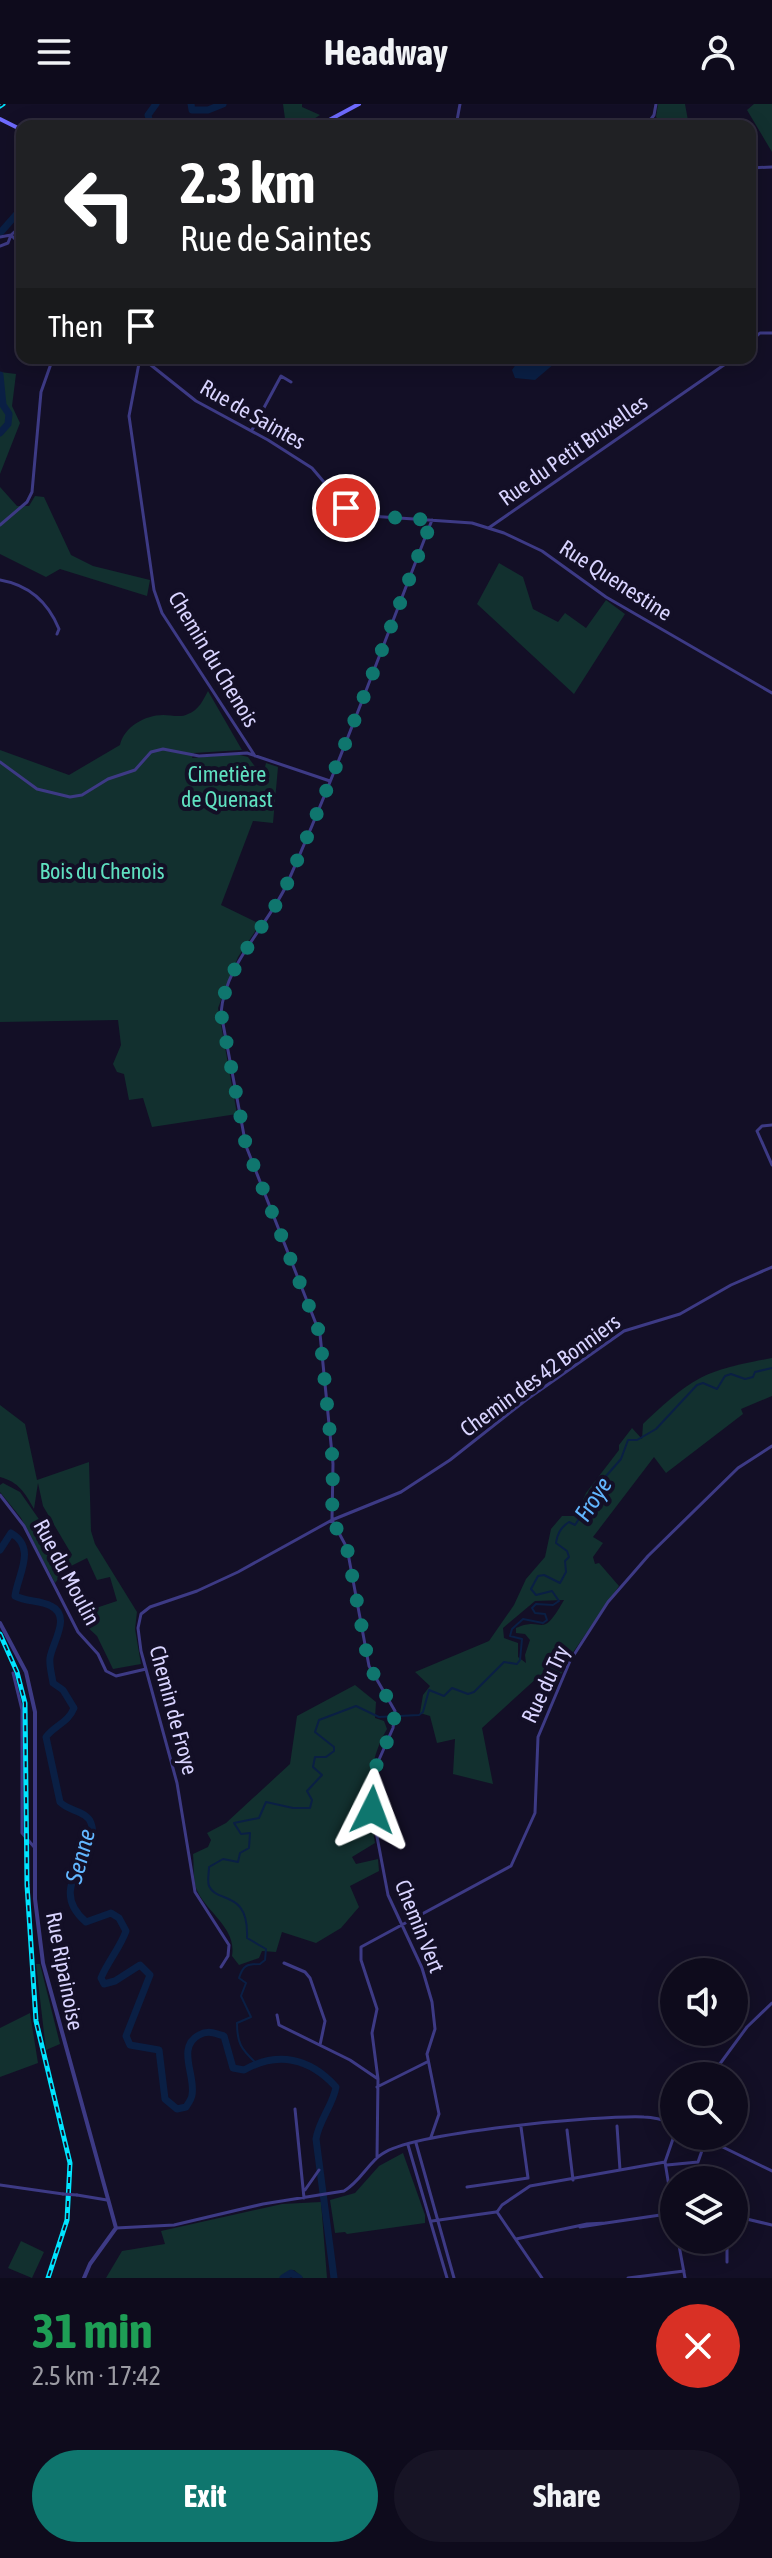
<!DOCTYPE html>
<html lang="en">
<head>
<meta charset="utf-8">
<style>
  :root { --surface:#0e0b1c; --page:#171425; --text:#f1f3f6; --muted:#9b9ba3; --line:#2e2b3b; --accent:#0f766e }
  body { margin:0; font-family:"Asap Condensed",sans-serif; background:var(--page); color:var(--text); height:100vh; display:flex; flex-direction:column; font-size:30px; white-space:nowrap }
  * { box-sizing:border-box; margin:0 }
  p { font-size:26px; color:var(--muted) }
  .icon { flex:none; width:44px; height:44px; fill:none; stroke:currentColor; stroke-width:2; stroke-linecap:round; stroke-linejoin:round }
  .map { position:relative; height:2174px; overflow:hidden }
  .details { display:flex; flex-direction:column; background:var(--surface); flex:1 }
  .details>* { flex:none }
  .guide { position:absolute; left:16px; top:16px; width:740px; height:244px; border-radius:16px; box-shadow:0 4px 20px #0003,0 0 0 2px var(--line); background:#202124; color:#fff; overflow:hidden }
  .tools { position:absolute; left:660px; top:1854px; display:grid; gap:16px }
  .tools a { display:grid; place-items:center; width:88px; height:88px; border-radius:50%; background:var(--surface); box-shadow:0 4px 20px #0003,0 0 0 2px var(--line); font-size:40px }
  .pin { position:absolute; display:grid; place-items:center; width:68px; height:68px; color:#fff; margin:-34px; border:4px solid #fff; border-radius:50%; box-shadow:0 2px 8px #0007 }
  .me { position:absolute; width:88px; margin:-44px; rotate:3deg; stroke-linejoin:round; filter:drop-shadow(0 0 6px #0008) }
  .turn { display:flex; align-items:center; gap:28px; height:168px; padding:0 32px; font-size:36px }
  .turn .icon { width:104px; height:104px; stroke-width:2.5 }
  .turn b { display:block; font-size:56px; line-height:68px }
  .then { display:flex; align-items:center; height:76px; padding:0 32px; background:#0003; gap:16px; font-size:30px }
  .round { display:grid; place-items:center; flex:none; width:84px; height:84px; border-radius:42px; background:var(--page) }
  .overview { display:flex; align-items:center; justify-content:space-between; height:136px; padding:0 32px }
  h1 { font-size:48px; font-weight:700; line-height:60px; color:#1e9e55 }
  .primary-button { display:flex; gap:16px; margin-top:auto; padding:16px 32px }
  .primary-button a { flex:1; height:92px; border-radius:48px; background:var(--accent); color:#fff; font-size:32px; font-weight:700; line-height:92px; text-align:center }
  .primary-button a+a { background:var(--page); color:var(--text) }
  header { display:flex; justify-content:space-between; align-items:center; height:104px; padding:0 32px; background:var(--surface); font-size:36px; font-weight:700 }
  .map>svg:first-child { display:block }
</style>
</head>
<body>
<header><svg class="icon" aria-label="menu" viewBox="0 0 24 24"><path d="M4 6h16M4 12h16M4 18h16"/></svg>Headway<svg class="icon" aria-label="person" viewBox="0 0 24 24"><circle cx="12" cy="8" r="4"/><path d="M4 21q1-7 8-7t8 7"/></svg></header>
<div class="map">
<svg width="772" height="2174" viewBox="0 0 772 2174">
  <rect width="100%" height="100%" fill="#130f26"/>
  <path fill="#12302f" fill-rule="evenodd" d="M283,0H302V3L320,11L303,22H286Z
    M658,0H685L689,22H664L656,13Z
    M754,0H772V48L747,6Z
    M0,268L16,270L12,302L20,319L0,370Z
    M0,383L17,402H29L35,392L44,393L71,451L93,462L150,476L147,492L60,465L46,473L0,450Z
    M499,459L523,473L533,505L558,518L565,509L586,524L606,496L625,510L574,590L477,500Z
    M208,587L242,646L194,649L192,654L236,650L248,653L256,664L265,663L266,659L278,663L273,719L253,717L221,801L260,820L238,853L218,904L237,1010L152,1023L143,994L129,996L124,970L117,968L113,960L121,941L118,916L0,918V646L69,671L120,641C124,623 145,611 163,611C171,611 181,614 188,610C199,606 203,596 208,587Z
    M772,1254V1292L741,1305L743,1310L666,1369L654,1353L593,1433L603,1439L593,1453L595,1460L599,1459L619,1482L567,1557L553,1588L538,1573L482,1624L493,1680L453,1670L455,1635L437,1639L430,1612L420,1609L423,1591L430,1582L415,1568L489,1537L514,1501L526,1475L545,1453L551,1425L562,1412H576L586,1389L619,1346V1341L632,1324L642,1335L643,1320C694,1272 703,1267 772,1254ZM564,1496C540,1538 545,1511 516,1524V1529L525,1530L530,1536L525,1551L526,1559L518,1553V1539L504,1534L503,1524L535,1497Z
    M0,1301L25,1320L37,1376L89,1358L91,1427L95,1440L137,1508L135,1525L141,1560L113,1565L97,1532L84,1520L81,1509L117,1497L110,1473L97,1476L87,1454L67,1464L55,1479L21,1414L0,1388V1381L3,1379L20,1388L66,1454L72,1451L43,1402L38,1379L34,1405C25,1389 19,1378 0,1373Z
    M355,1581L376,1598L375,1614L384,1617L387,1625C366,1661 367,1699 375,1739L352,1753L356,1760L378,1755L379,1767L350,1782L359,1803L341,1824L316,1839L282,1828L276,1848L262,1847L259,1854L239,1861L232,1852C237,1823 205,1808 196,1784C193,1774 194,1761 193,1750L208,1743L211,1736L207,1729L226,1719L290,1660L297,1612Z
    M36,1860H40L60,1940L46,1946Z
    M30,1909L38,1959L0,1973V1924Z
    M403,2049L425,2111V2119L347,2130L345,2128L335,2129L330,2096L355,2089L379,2062Z
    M321,2098L327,2174H303L294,2166L280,2174H106L122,2147L165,2140L161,2127L282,2100Z
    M21,2137L44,2148L32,2174L8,2164Z"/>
  <path fill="#0a1f44" d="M540,254H561L535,276L515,274L512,266L519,256L532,258Z"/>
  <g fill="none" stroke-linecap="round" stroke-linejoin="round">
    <path stroke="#0a1f44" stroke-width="2" d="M256,1959C241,1945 237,1939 237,1919L251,1913L241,1892L246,1879L239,1874C243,1861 247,1860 260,1860L265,1856L266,1845L247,1834C249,1785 217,1800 209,1782C207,1777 209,1769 209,1763L223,1755L238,1758L240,1749L249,1744L250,1729L241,1730L234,1719L259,1714L266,1698L293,1704H310L312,1696L307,1687L322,1671L313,1663L315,1653H326L334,1647V1643L315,1628L319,1616L356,1602L379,1613L419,1611L423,1608L429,1586L444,1592L452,1584L468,1590L474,1588L504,1558L517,1560L520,1556L522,1535L510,1532L512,1525L523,1515L543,1519L547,1516L545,1510L535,1509L532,1504L536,1500L553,1501L559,1497L552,1487L536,1491L531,1485L538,1472L544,1471L560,1479L566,1468L565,1457L569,1453L567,1447L556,1439C557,1430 561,1423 569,1418L575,1421L586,1404L593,1403L595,1398L591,1397V1391L598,1389L600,1379L621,1355L628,1336H637L656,1325L697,1281L703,1279L717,1285L725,1272L731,1270L745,1275L753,1273L755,1268L772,1264"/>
    <path stroke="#0a1f44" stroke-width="7" d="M191,0L192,6H208L223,0
      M154,22L150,19L148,11L156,0
      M1,128L22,104
      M0,271L3,301L9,310L8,320L0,329
      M0,1446L11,1429C37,1444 18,1470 15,1492C27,1498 40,1496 51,1502C72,1512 52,1539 50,1554C49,1562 52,1571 53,1579L63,1586L74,1604C68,1619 55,1621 46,1633L60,1698C68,1707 87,1707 91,1719C103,1751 43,1781 86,1818L111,1809L119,1814L126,1827C120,1844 108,1857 101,1874L104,1880L115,1877L140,1861L150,1871L126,1932L130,1941L159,1946L165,1995L177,2005L186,2003C188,2000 192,1994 192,1991C196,1972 176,1943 199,1931C208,1926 215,1929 224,1932L233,1964L244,1966C278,1947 310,1954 336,1983C333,2001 319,2016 316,2035L334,2174
      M283,2174L291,2169L299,2174"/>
    <path stroke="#3d3a85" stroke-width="3" d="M456,22L460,0
      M646,22L654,11L656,0
      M750,64L772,63
      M11,131L22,142
      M0,133L11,131
      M0,142L8,139L11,131L22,121
      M750,238L760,229H772
      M140,254L129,312L154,486L162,509L255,652
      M142,254L196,297L268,336L312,364L346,404L370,412L472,419L504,429L542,447L606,493L772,589
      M228,254L234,258L237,254
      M252,326L281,272L291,278
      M0,421L27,398L32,388L41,288L53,254
      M490,423L734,254
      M0,476C29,481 48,498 59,525L57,530
      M0,658L37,685L70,693L82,691L108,675L135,666L151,648L163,645L199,652L247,649L330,677
      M772,1021L762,1022L757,1027L772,1061
      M0,1391L24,1422L78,1528L98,1550L106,1567L116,1572L146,1565
      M13,1569L22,1606V1729L35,1744
      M284,1859L305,1868L310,1874L325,1917L320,1941
      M221,1863L228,1852L229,1841L195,1788L177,1679L141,1547L138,1524L141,1510L150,1503L197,1487L238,1468L332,1416L401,1388L450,1356L526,1296L624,1227L680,1210L731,1181L772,1163
      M277,1911L279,1921L350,1956L378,1975
      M711,1972L747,1923L772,1899
      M377,1983L427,1958
      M295,2005L304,2094
      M617,2022L620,2066
      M567,2026L573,2076
      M700,2032L772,2067
      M431,2033L439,2010L427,1950L435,1925L432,1898L422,1864L388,1791L372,1706L374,1667L393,1624L395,1607L369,1562L347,1444L332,1416L333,1360L320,1230L246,1042L221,909C225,860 267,823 287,780C340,660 384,538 432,416
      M416,2039L454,2174
      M408,2041L447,2174
      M377,2054L378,1975L372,1929L377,1905L361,1856V1843L511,1762L535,1709L538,1633L570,1557L608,1498L648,1452L738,1364L772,1342
      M667,2061L698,2058L706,2035
      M0,2081L63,2090
      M467,2083L528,2074L521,2023
      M305,2086L319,2066
      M77,2091L107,2096
      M497,2108L502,2101L530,2082L665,2058
      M497,2108L542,2174
      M734,2112L772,2121
      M674,2113L665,2058L674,2032
      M432,2117L496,2108
      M606,2119L674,2109
      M116,2124L174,2121L263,2100L344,2087C360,2078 369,2058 382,2050C413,2028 601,2011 644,2013C655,2013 664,2016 674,2020
      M516,2135L587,2120L606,2119L580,2123
      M678,2136L685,2174
      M727,2158V2136
      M628,2174L684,2167"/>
    <path stroke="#3d3a85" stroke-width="4" d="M0,1519L26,1568L35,1608V1795L43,1859L116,2124L90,2160L84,2174"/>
    <path stroke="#6f6bff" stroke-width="4" d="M0,15L22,26
      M318,22L359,0"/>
    <defs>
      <path id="rail" d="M0,2L3,0
        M0,1530L17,1568L25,1599L27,1781L36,1917L70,2059L67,2116L48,2174"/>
    </defs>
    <use href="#rail" stroke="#00e5ff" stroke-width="5"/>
    <use href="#rail" stroke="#130f26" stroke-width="2" stroke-dasharray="6" stroke-linecap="butt"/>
    <path stroke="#3d3a85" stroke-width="3" d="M63,2090L77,2091"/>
  </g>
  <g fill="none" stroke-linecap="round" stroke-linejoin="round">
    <path stroke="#0f766e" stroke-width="14" stroke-dasharray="0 25.2" d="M346,404L370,412L432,416C385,538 339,660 287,780C268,823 225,860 221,909L246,1042L320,1230L333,1360L332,1416L347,1444L369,1562L395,1607L393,1624L374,1667L372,1706"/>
  </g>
  <g text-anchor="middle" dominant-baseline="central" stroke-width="8" stroke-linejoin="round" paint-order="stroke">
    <g font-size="22" fill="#d9d4ff" stroke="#130f26">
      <text transform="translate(253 310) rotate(30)">Rue de Saintes</text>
      <text transform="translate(573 346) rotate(-35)">Rue du Petit Bruxelles</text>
      <text transform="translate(616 476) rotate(33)">Rue Quenestine</text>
      <text transform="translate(214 555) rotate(59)">Chemin du Chenois</text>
      <text transform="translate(540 1271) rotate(-36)">Chemin des 42 Bonniers</text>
      <text transform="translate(67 1468) rotate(62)">Rue du Moulin</text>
      <text transform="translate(545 1580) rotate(-65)">Rue du Try</text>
      <text transform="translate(174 1606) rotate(75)">Chemin de Froye</text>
      <text transform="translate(420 1822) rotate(68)">Chemin Vert</text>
      <text transform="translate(65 1867) rotate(79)">Rue Ripainoise</text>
    </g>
    <g font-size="22" fill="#5fe0c0" stroke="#130f26">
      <text x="227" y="670">Cimetière<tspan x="227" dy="25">de Quenast</tspan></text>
      <text x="102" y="767">Bois du Chenois</text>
    </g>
    <g font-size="24" font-style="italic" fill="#62b6ff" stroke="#130f26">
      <text transform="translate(593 1395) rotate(-57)">Froye</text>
      <text transform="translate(80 1752) rotate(-75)">Senne</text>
    </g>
  </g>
</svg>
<div class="tools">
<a><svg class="icon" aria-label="sound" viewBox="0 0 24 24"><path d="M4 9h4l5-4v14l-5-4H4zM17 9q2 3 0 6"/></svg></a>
<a><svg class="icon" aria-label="search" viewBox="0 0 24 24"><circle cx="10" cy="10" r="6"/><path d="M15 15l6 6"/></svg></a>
<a><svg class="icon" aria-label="layers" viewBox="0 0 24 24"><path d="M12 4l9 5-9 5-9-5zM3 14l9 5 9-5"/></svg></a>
</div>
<div class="pin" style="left:346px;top:404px;background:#d93025"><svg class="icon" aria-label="arrive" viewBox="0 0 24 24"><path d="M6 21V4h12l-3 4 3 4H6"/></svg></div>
<svg class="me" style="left:372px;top:1706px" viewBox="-20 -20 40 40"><path d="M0-17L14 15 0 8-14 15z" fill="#0f766e" stroke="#fff" stroke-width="4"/></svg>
<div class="guide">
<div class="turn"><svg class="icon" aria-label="left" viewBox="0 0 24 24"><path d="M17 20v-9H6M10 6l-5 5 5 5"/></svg><div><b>2.3 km</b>Rue de Saintes</div></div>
<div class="then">Then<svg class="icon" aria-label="arrive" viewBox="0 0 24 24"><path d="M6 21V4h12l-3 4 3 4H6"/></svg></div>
</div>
</div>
<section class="details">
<div class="overview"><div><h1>31 min</h1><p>2.5 km · 17:42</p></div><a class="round" style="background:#d93025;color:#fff"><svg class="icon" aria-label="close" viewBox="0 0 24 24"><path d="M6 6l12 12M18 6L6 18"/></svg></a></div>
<div class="primary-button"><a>Exit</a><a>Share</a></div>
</section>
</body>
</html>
